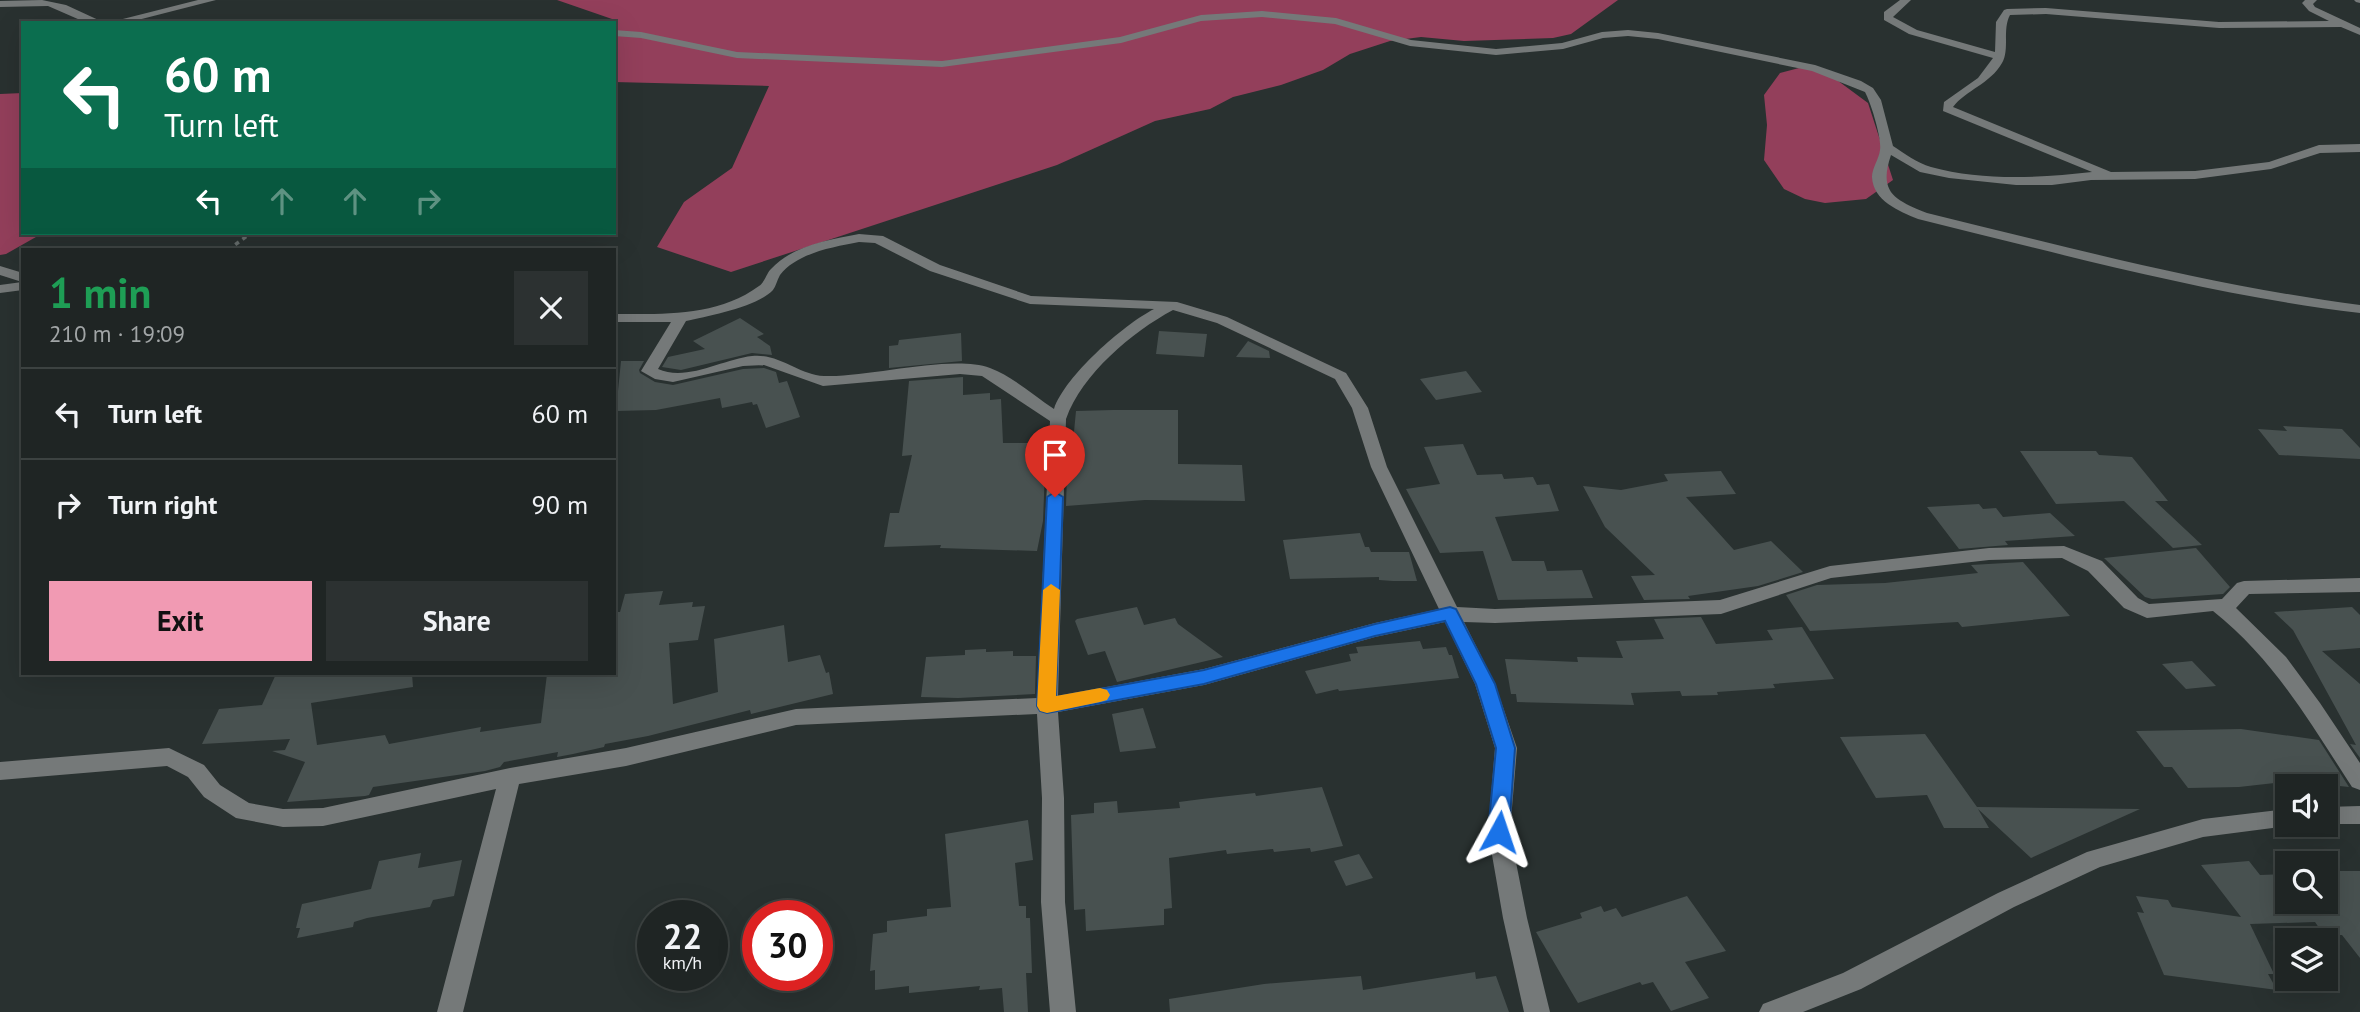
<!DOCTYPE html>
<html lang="en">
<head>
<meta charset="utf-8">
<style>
  :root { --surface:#1f2524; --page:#2c3131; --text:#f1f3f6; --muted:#a1a5a6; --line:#3c4241; --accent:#f19ab3 }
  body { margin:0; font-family:"PT Sans",sans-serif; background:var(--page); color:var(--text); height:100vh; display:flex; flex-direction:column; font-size:26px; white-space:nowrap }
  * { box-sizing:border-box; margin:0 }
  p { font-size:23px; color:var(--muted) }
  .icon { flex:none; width:38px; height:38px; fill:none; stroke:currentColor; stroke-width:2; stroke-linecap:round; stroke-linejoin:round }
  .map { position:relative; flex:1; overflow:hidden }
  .details { position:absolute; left:21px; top:248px; width:595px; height:427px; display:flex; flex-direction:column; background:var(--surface); border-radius:0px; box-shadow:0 7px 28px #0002,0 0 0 2px var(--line) }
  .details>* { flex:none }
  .hud { position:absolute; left:21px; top:21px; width:595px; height:214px; border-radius:0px; box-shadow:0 7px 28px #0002,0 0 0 2px var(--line); background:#0b6e4f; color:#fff; overflow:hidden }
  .buttons { position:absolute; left:2275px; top:774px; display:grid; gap:14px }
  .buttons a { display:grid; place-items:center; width:63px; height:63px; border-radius:0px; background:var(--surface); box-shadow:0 7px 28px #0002,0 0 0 2px var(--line); font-size:35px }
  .speed { position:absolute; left:637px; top:900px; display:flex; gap:14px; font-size:35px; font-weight:700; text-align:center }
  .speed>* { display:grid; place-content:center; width:91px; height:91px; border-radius:50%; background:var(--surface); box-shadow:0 7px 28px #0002,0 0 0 2px var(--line); line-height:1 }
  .speed small { font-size:18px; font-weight:400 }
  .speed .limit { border:10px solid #d22; background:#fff; color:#111 }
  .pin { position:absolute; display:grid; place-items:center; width:60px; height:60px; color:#fff; margin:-72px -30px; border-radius:50% 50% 50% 0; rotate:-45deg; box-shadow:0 0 7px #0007 }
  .pin .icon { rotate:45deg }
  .me { position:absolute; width:77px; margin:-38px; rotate:5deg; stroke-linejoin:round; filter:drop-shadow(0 0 5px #0008) }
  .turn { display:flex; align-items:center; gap:24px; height:147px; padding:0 28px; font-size:32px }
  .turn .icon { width:91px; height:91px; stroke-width:2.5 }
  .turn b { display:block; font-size:49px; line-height:60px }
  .lanes { display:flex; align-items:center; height:66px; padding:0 28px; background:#0003; justify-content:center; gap:35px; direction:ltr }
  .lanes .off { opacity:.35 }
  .round { display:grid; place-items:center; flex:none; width:74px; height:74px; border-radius:0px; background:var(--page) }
  .headline { display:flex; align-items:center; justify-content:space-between; height:119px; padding:0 28px }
  h1 { font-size:42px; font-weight:700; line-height:52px; color:#1e9e55 }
  .cta { display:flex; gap:14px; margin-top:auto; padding:14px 28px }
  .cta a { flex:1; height:80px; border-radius:0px; background:var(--accent); color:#111; font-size:28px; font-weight:700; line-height:80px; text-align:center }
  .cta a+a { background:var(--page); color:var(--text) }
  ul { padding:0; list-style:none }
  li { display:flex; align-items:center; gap:21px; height:91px; padding:0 28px; border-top:2px solid var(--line) }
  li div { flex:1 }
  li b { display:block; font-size:26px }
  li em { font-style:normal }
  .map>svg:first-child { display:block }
</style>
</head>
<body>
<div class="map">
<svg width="2360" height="1012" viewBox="0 0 2360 1012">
  <rect width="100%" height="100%" fill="#293130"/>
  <path fill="#933f5b" d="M557,0H1618L1571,34L1553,38L1464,41L1421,37L1390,41L1350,54L1323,70L1281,85L1233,97L1210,109L1155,121L1057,165L731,272L657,247L684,202L732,168L769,86L614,82V23H576L612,19Z
    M1799,68L1822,69L1868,103L1893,180L1866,199L1825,203L1805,199L1784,189L1764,160L1767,125L1764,95L1780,73Z
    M23,93V233H43L6,254L0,255V94Z"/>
  <path fill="#485150" d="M740,318L764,334L757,337L770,346L772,355L752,353L681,370L662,367L668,357L705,349L693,341Z
    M1159,331L1207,334L1204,357L1156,354Z
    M961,333L962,361L889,368V346L898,345L899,340Z
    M1248,341L1269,351L1270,358L1236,357Z
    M621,361H644L639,370L640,373L655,382L673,385L743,369L764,368L776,372L779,383L787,381L800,417L766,428L757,404L753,405L752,402L722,408L720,398L656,410L616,411Z
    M1466,371L1482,392L1436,400L1420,379Z
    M963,377V395L990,393V400L1001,399L1003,443H1046L1043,521L1037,551L940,548L941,545L884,547L890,513H899L912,455L902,456L909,381Z
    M1113,410H1178V464L1242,465L1245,501L1145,500L1066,506L1068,442H1073L1076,411Z
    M2283,426L2342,429L2360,448V459L2279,455L2258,429L2287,431Z
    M1463,444L1477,475L1502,474L1504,479L1533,477L1537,485L1549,484L1559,511L1495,517L1512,561H1544L1547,571L1582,570L1593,598L1498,600L1483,551L1440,553L1406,489L1440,484L1424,447Z
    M2020,451H2096L2099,455L2132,457L2168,501H2155L2202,545L2173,548L2124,501L2056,504Z
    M1721,471L1736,494L1686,497L1734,550L1771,541L1803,572L1758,586L1688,596L1690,599L1644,600L1631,576L1655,575L1605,527L1583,486L1621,490L1668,481L1664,474Z
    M1979,504L1983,509L1996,508L2003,517L2050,513L2075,536L2005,541L2008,545L1959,549L1927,507Z
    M1360,533L1365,547H1369L1371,552H1409L1417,581H1393L1379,580V577L1290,579L1283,540Z
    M2196,548L2230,587L2223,594L2152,599L2145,597L2104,558Z
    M2023,562L2070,616L1962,627L1958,622L1810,631L1786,595L1817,585L1885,583L1978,573L1971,565Z
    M663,591L659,605L693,602L692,607L705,606L698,640L669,643L673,704L718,692L714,639L784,625L788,662L820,655L826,673L829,672L833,694L751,714L750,710L648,736L605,744L604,747L573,754L557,757L558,752L504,762L500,767L485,771L373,787L369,795L365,796L287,802L305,762L272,751L285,750L290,739L202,744L219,709L262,705L276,674H412L413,687L311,703L317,745L385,735L389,744L481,727L480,732L541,723L547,674H614V612H620L625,594Z
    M1137,607L1144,625L1175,618L1178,624L1223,657L1117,682L1105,651L1088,655L1075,621L1077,619Z
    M2352,607L2360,615V648L2322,651L2360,684V758L2350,744L2356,745L2293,630L2274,612Z
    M1701,617L1716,644L1773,640L1767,630L1802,627L1834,679L1773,684L1775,688L1717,692L1718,695L1682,696L1680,691L1631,693L1634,705L1517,702L1516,694H1511L1505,659L1578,662L1577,657L1623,658L1616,641L1664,639L1654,619Z
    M1420,641L1423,649L1446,647L1449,655H1452L1459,678L1339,691L1338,689L1316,694L1305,671L1351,661L1349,654L1358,653L1356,647Z
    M986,649V652L1013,651V656H1036L1035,694L958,698L921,697L926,657L965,655V650Z
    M2192,661L2216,686L2186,689L2162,664Z
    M1143,708L1156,748L1120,752L1112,714Z
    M2241,729L2319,740L2349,787L2292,781L2239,787L2188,788L2172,767H2164L2136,731Z
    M1925,734L1977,807L2140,809L2031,858L1978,809L1989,828H1944L1927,795L1876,798L1840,737Z
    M1322,787L1343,846L1311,852L1310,848L1274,852L1273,849L1227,854L1226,850L1169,858L1172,908L1164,909V925L1086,931L1085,909L1074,910L1071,815L1094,813V803L1117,801L1118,813L1180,808L1179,802L1202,799L1255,793L1256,796Z
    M1028,820L1033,860L1015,863L1019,906H1026V918H1030L1032,973H1026L1028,1012H1004L1002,988L979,990L980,986L909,993V986L875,990V970L870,971L873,934L887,932V921L927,916V909L951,907L945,834Z
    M421,853L418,868L462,860L454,896L433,900L430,907L367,918L354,922L353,927L297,938L300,928H296L302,904L371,889L379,861Z
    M1359,854L1373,878L1346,886L1334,861Z
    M2249,861L2260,875L2287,874V901H2326V871H2360V958L2342,935H2324L2315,922L2250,924L2274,974H2268L2277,990L2164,975L2137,912L2144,913L2136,896L2168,900L2172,907L2241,917L2201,865Z
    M1687,896L1726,951L1685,962L1709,998L1671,1011L1653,982L1642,985L1640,982L1578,1003L1536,932L1582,918L1580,913L1601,906L1604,912L1616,908L1622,917Z
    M1475,972L1476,979L1496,976L1509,1012H1170L1169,999L1264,984L1361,976L1363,990Z"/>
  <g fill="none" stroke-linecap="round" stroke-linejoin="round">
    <path stroke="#676e6d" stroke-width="3.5" stroke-dasharray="4.5 4.5" stroke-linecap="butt" d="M228,250L251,233"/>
    <path fill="#757979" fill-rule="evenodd" d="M42,0L66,5L105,23H87L48,6L0,7V1Z
      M198,0H216L126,23H107Z
      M1900,0H1911L1893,17L1917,30L1995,52L1996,22L2004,10L2007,9L2046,8L2219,22L2329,21L2309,11L2302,3L2305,0H2317L2313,4L2315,7L2360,28V35L2341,27L2219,28L2046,14L2010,15C2002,30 2010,49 2002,63C1990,84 1966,90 1953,107L2111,172L2195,171L2269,162L2319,145L2360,144V152L2320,153L2271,169L2195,179L2091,180L2052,185H2016L1949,178L1920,172L1891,155C1878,193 1895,200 1927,213C2071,248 2213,286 2360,305V313C2210,295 2065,255 1918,219C1899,211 1873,201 1872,177C1872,168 1879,159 1880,150C1882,139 1871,103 1865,92L1812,71L1658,39L1628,36L1603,38L1563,49L1496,55L1410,46L1335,24L1262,17L1201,21L1121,43L942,67L737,58L641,38L614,36V30L641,32L737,52L942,61L1120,37L1201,15L1262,11L1336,18L1411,40L1496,49L1562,43L1602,32L1628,30L1658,33L1815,65L1861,81L1873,88L1881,100L1893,146C1904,153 1917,163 1931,167C1982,181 2039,178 2092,172L1943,111L1944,102L1978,78L1993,58L1909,34L1884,20V12Z
      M2354,0H2360V3L2356,2Z
      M859,234L883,236L940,265L1031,296L1177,302L1227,317L1346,373L1368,408L1387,467L1457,607L1495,609L1720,600L1830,566L1989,548L2064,546L2102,561L2138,598L2149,604L2222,599L2237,583L2244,581L2360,578V592L2249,594L2236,608L2286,657L2320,703L2360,763V790L2352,787C2311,724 2274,659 2213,611L2147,618L2124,608L2088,571L2062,558L1989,560L1831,578L1721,614L1495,623L1464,622L1495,684L1517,748L1510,832L1527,918L1550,1012H1524L1503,918L1488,832L1495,748L1475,684L1445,622L1375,637L1204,685L1058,712L1064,798L1065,902L1076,1012H1050L1041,902L1042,798L1037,714L796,725L626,766L519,784L463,1012H437L496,789L323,826L283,827L236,818L204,797L188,777L167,766L0,780V762L169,748L204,765L220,785L249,803L283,809L323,808L510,768L626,748L796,709L1037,698L1050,421L982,376L960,374L823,386L764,365L743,366L673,382L655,379L641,371L671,322H614V314C663,314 717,317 759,286C765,282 766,274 771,269C793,245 829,240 859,234ZM859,242L875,243L930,271L1030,304L1154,309C1123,325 1065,376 1054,409C1034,396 1012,376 990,368C950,354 869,378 824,376C799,375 779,353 752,356C723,359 687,382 658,369L686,321C709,316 757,307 773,290C776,286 777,280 780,275C797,253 833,247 859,242ZM1173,310L1217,323L1335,379L1352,408L1371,467L1439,609L1375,623L1204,669L1058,696L1066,419C1082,374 1132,332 1173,310Z
      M0,266L23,273V290L0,293V285L22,282L0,275Z
      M2360,806V824H2323H2326V807Z
      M2287,809V824L2295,825L2203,837L2100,867L2014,907L1861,989L1803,1012H1759L1763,1004L1843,973L1998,893L2087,852L2203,819Z"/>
  </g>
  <path fill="#1a73e8" stroke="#114b97" stroke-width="2" d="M1055,492L1063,497L1056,697L1204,670L1375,624L1450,607L1456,609L1495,684L1515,748L1509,832L1506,838L1499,841L1491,838L1488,832L1496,748L1476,684L1445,621L1375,636L1204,684L1047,713L1040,711L1037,706L1047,497Z"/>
  <path fill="#f59e0b" d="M1051,584L1060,590L1056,696L1100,688L1107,690L1110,695L1107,700L1100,702L1047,713L1040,711L1037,706L1043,590Z"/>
</svg>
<div class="buttons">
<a><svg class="icon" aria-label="sound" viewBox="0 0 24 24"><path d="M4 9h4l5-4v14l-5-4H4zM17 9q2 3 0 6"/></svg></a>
<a><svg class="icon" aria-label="search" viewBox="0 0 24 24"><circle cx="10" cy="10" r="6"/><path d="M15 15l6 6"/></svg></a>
<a><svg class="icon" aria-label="layers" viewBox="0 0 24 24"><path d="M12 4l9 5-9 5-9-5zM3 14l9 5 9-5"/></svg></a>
</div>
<div class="speed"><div>22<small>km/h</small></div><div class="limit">30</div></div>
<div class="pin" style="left:1055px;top:497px;background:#d93025"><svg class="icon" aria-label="arrive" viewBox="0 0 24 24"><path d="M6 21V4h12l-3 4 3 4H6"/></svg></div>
<svg class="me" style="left:1499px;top:832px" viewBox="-20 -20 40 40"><path d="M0-17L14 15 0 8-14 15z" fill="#1a73e8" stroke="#fff" stroke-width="4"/></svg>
<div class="hud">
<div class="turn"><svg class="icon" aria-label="left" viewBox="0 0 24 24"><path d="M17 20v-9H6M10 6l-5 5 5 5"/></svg><div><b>60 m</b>Turn left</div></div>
<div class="lanes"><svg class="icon" aria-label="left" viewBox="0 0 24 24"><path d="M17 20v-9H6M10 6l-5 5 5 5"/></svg><svg class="icon off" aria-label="ahead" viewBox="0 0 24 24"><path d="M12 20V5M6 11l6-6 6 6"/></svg><svg class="icon off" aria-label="ahead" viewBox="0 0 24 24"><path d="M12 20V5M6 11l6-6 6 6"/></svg><svg class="icon off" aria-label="right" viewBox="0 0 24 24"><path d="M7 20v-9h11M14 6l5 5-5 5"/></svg></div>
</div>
<section class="details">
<div class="headline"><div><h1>1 min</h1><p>210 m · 19:09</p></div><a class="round"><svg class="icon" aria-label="close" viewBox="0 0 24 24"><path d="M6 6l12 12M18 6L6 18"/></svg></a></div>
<ul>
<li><svg class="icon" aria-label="left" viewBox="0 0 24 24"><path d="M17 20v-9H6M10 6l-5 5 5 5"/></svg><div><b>Turn left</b></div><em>60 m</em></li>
<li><svg class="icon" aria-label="right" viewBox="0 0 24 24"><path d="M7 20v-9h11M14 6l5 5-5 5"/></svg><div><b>Turn right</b></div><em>90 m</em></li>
</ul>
<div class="cta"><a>Exit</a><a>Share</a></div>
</section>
</div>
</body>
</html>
